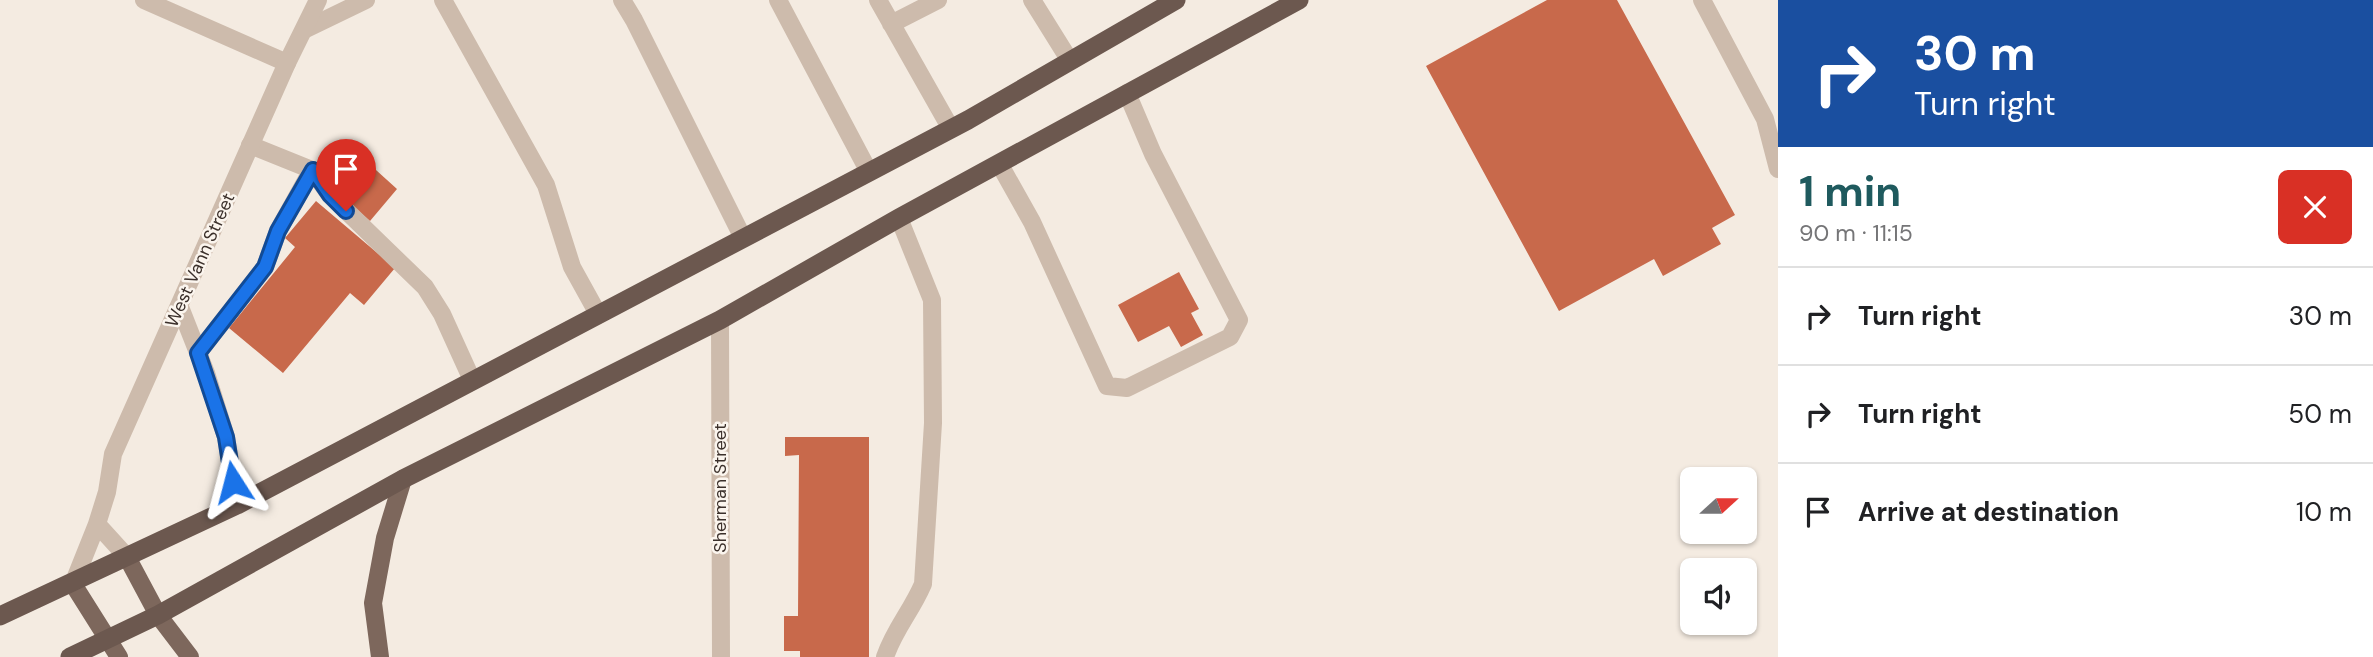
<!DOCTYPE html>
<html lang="en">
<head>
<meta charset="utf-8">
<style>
  :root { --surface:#fff; --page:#f2f2f2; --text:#202124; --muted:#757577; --line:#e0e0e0; --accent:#1f5a5e }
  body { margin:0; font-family:"DM Sans",sans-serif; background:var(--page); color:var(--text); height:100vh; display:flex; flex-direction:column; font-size:26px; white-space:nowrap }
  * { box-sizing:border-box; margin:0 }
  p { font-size:23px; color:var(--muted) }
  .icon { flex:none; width:38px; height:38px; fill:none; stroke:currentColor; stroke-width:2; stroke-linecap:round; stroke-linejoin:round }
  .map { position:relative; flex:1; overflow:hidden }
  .side { display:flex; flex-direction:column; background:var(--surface); width:595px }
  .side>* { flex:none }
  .guide { background:#1a4fa0; color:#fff; overflow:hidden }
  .needle { width:46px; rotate:69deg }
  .controls { position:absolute; left:1680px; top:467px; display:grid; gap:14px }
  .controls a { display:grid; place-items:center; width:77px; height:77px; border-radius:10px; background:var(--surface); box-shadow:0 2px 5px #0004; font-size:35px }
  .pin { position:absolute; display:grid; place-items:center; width:60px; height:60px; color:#fff; margin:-72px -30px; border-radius:50% 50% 50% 0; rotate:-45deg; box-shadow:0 0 7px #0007 }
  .pin .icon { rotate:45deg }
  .me { position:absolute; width:77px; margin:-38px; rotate:351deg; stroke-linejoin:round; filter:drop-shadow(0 0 5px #0008) }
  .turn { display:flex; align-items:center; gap:24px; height:147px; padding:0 21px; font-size:32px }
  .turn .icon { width:91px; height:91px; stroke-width:2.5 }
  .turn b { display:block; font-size:49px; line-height:60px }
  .round { display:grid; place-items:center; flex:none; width:74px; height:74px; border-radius:10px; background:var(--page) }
  .summary { display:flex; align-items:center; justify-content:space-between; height:119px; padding:0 21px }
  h1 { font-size:42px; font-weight:700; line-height:52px; color:var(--accent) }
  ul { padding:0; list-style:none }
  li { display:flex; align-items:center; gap:21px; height:98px; padding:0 21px; border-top:2px solid var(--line) }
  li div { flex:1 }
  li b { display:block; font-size:26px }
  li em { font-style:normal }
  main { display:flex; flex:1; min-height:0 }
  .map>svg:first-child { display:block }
</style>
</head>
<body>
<main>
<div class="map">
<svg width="1778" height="657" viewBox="0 0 1778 657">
  <rect width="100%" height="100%" fill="#f4ebe1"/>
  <path fill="#c8694b" d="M1547,0H1617L1735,215L1712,228L1721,244L1663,276L1654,259L1559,311L1426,66Z
    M366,161L397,189L370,221L338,193Z
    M316,201L395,268L364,305L350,293L283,373L229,328L295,247L285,238Z
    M1179,272L1199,309L1191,313L1203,335L1181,347L1169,326L1138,342L1118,305Z
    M785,437H869V657H800V651H784V616H798L799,455L785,456Z"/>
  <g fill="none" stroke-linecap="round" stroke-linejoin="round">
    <path stroke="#cdbbac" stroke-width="18" d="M144,0L287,63
      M443,0L546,185L572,267L598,314
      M622,0L634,20L743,238
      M778,0L869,172
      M878,0L951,129
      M1032,0L1070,61
      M891,24L938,0
      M306,29L366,0
      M1000,165L1032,222L1107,386L1127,388L1230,337L1239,320L1153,154L1127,93
      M312,170L330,195L425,287L442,314L472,380
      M180,307L206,373L226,437L237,505
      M198,353L265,267L278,231L312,170L250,145
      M885,657C895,628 911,612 923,584L933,423L932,300L899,218"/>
    <path stroke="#cdbbac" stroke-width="18" d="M1702,0L1765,119L1778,169
      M720,320L721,657
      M97,524L107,492L113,454L287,63L318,0
      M73,584L97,524L127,557"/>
    <path stroke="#7d675c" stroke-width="18" d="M127,557L158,615L190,657
      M73,584L119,657
      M380,657L373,603L385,538L403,479"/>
    <path stroke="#6c584f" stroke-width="19" d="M0,616L237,505L968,120L1176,0
      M70,657L158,615L403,479L720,320L899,218L1299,0"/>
  </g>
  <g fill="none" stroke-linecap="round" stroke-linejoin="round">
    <defs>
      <path id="route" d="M233,482L226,437L198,353L265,267L278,231L313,170L330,195L346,211"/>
    </defs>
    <use href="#route" stroke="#114b97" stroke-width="18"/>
    <use href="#route" stroke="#1a73e8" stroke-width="12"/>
  </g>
  <g text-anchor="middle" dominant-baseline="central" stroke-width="5" stroke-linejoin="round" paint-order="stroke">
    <g font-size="18" fill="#3b302b" stroke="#fbf5ee">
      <text transform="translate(200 260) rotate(-66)">West Vann Street</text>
      <text transform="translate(720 488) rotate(-90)">Sherman Street</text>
    </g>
  </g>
</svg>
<div class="controls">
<a><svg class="needle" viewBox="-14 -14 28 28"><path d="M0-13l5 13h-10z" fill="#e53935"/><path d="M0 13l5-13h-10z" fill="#757577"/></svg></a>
<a><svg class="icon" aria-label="sound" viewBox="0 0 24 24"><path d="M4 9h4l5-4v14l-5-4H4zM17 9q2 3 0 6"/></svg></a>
</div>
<div class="pin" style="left:346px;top:211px;background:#d93025"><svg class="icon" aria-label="arrive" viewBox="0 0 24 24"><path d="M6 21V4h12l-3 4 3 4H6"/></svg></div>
<svg class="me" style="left:233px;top:482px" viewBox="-20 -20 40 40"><path d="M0-17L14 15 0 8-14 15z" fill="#1a73e8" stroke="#fff" stroke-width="4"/></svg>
</div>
<section class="side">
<div class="guide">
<div class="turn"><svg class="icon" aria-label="right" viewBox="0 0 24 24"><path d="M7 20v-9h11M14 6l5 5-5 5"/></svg><div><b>30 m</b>Turn right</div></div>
</div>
<div class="summary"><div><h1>1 min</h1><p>90 m · 11:15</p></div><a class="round" style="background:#d93025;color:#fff"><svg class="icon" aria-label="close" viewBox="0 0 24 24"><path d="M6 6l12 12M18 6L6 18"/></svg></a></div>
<ul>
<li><svg class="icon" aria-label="right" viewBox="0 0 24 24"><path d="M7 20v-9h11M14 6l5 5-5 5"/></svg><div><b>Turn right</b></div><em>30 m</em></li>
<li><svg class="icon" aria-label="right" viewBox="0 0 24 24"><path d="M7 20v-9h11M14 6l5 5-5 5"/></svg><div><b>Turn right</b></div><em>50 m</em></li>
<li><svg class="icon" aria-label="arrive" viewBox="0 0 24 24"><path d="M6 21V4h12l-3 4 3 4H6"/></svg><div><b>Arrive at destination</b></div><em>10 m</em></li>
</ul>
</section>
</main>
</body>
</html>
